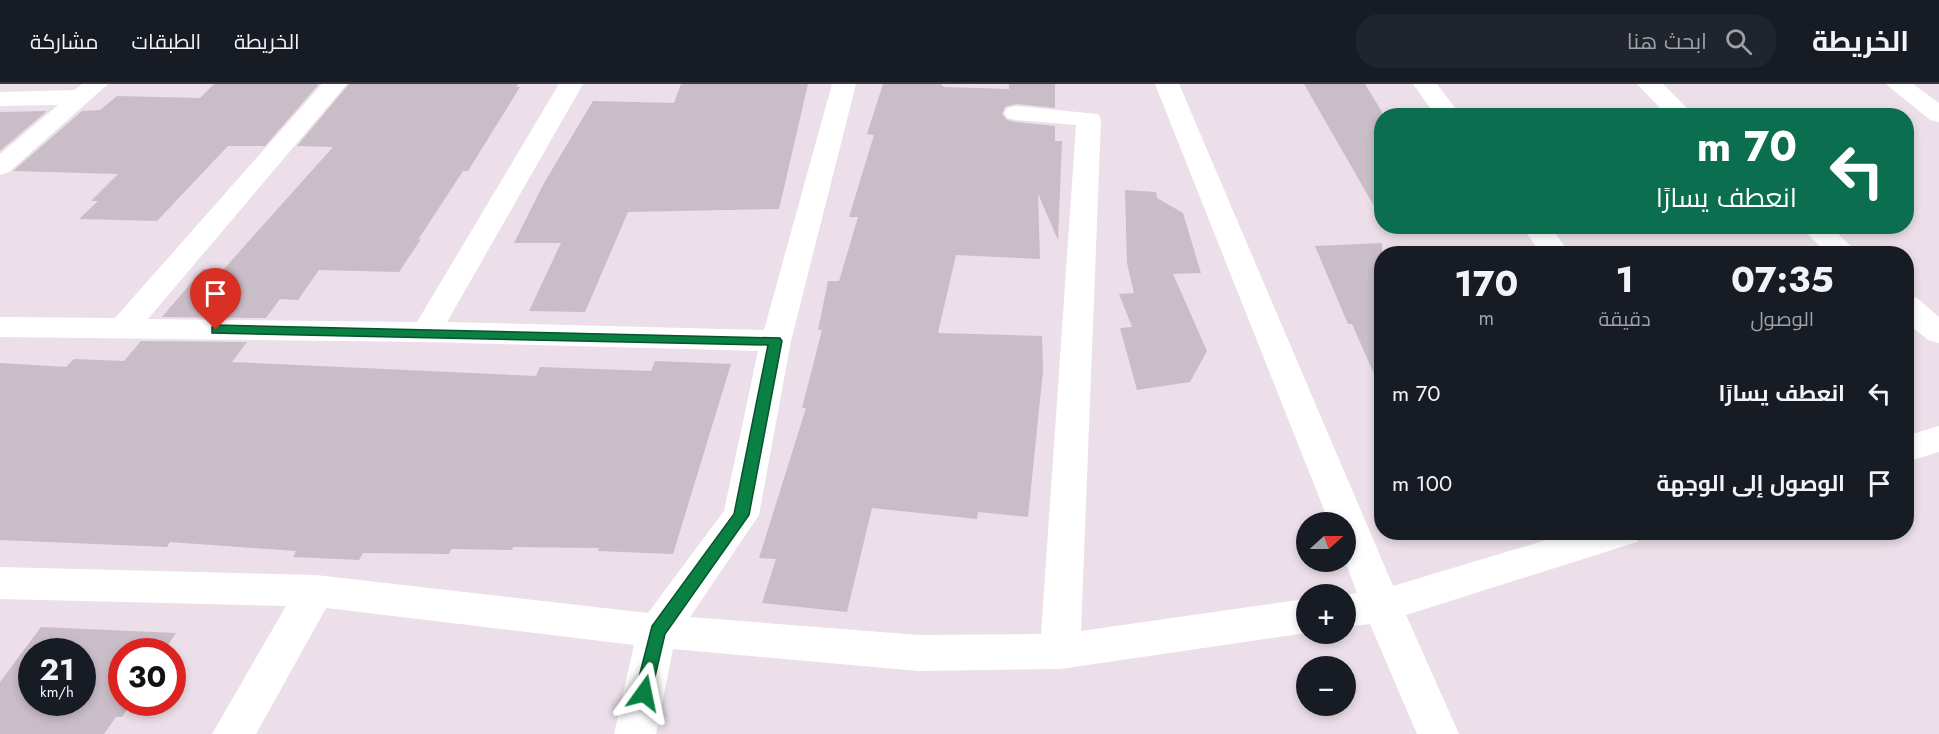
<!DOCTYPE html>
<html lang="ar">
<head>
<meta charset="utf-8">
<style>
  :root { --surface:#171b24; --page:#20242c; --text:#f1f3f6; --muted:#9ea1a6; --line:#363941 }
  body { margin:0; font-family:Jost,Cairo,sans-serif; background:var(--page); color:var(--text); direction:rtl; height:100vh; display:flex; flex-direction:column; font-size:22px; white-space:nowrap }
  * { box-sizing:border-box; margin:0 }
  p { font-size:20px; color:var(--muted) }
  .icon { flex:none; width:33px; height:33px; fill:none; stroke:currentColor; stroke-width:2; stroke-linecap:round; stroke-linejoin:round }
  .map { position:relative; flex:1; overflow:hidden; direction:ltr }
  .side { position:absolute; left:1374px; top:162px; width:540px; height:294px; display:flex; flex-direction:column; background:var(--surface); border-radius:24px; box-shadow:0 3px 9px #0003; direction:rtl }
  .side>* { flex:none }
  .hud { position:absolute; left:1374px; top:24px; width:540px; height:126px; border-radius:24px; box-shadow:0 3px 9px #0003; direction:rtl; background:#0b6e4f; color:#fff; overflow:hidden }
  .needle { width:39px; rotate:69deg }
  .tools { position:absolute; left:1296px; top:428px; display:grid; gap:12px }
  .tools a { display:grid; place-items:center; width:60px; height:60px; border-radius:50%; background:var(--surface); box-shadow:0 3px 9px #0003; font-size:30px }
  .speed { position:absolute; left:18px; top:554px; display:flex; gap:12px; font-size:30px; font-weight:700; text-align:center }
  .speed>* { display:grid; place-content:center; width:78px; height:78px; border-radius:50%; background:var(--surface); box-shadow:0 3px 9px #0003; line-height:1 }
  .speed small { font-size:15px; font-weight:400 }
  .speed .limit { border:9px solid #d22; background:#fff; color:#111 }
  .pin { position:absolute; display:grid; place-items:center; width:51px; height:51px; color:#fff; margin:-62px -26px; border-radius:50% 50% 50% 0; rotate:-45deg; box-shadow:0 0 6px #0007 }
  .pin .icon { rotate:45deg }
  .me { position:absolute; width:66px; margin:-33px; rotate:12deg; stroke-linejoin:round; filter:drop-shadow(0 0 4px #0008) }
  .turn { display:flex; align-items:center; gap:21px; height:126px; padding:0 18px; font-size:27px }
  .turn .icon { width:78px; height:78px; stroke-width:2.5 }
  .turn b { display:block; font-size:42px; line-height:51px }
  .eta { display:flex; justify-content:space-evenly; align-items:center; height:102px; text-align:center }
  .eta b { font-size:36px; font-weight:700; line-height:42px }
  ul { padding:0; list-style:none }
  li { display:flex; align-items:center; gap:18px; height:90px; padding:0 18px }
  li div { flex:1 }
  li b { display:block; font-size:22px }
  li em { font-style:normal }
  header { display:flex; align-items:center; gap:36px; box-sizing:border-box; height:84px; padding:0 30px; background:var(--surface); border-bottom:2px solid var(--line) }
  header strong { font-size:28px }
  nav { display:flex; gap:33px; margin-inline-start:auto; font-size:21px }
  .search { width:420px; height:54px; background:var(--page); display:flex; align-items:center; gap:15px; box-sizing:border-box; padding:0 21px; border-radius:24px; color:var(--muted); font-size:22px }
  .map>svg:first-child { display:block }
</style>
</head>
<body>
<header>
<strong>الخريطة</strong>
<div class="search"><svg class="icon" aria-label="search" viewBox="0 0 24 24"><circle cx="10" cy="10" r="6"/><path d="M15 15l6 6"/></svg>ابحث هنا</div>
<nav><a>الخريطة</a><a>الطبقات</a><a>مشاركة</a></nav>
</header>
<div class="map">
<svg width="1939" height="650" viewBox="0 0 1939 650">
  <rect width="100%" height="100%" fill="#ecdfe9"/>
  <path fill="#c9bdc7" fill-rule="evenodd" d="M214,0H319L265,62H228L157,137L79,135L98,117H91L118,90L13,87L82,27L100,26L117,12L200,14Z
    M349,0H518L516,3H520L468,87H463L418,156L421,155L399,188L319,186L298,216L280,215L266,234L162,233L203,185L223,186L333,63L297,62Z
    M681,0H808L779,125L628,128L585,228L529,227L561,159H514L544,99L593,17L674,19Z
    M883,0H941L944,3L1009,5V0H1055V24L1016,20L1005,23L1002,30L1007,36L1016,38L1055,42V57H1062L1058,156L1038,110L1040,175L956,171L938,249L1042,252L1043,287L1028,433L978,428L977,435L872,424L847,528L762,519L776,475L759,474L806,324H802L822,246H818L828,197H839L858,133H849L874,51L867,50Z
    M1304,0H1365L1382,28V136Z
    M47,27L0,67V28Z
    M1125,106L1156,108L1157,114L1183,129L1201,189L1173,190L1207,267L1190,298L1137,306L1120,244L1132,243L1119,210L1134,209L1127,179Z
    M1382,159V308L1352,240H1348L1315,162Z
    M141,257L247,258L232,278L536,292L540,283L651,287L655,277L731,280L673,470L598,467L599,464L513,463L512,466L451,465L449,470L363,469L359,476L293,473L296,467L170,458L167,463L0,456V279L66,283L74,275L124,277Z
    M41,543L176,549L164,567H122V618H132L122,633H116L104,650H0V598ZM32,567H82V618H32Z"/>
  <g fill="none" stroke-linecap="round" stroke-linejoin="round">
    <path fill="#fff" fill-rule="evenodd" d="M82,0H108L9,88L0,91V70L58,21L0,22V8L75,6Z
      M322,0H347L148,235L417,238L559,0H583L447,238L764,246L832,0H856L791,257L759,431L690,533L919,551L1041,550L1076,41L1016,36L1007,34L1004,29L1007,24L1016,22L1098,30L1101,35L1081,547L1306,515V549L1060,585L919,587L673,565L656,650H614L634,561L326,524L256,650H212L286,522L0,515V483L316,491L648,529L724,427L758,267L426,258L0,253V233L115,234Z
      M1155,0H1179L1393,502L1573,448H1642L1637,458L1406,531L1459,650H1417L1370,540L1346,543V511L1357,509L1345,477L1346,438H1329Z
      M1413,0H1437L1461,32H1436Z
      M1637,0H1663L1695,32H1668Z
      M1886,0H1913L1939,19V38L1930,36Z
      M1522,142H1550L1570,170H1541Z
      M1800,142H1830L1859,170H1827Z
      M1906,211L1917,214L1939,233V259L1928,256L1906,238Z
      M1939,342V368L1906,378V352Z"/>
  </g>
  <path fill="#0b8043" stroke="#07532c" stroke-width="1.5" d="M216,241L780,254L782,257L749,431L665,550L650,614L644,617L638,614L635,609L652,542L734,430L768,261L212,249V243Z"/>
</svg>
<div class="tools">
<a><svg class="needle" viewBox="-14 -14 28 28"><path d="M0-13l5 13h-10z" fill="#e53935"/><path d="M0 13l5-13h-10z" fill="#9ea1a6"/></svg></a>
<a>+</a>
<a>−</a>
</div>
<div class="speed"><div>21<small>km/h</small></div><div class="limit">30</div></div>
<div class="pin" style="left:216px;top:246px;background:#d93025"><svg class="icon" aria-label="arrive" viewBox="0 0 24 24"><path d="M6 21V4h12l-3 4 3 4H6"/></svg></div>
<svg class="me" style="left:644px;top:609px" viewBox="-20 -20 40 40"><path d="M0-17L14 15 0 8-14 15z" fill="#0b8043" stroke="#fff" stroke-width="4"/></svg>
<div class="hud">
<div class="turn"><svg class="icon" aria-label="left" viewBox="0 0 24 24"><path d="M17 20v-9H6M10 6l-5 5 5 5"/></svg><div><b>70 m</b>انعطف يسارًا</div></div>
</div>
<section class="side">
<div class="eta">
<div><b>07:35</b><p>الوصول</p></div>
<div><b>1</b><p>دقيقة</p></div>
<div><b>170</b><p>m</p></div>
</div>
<ul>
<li><svg class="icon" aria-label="left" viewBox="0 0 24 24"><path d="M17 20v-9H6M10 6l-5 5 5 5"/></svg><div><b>انعطف يسارًا</b></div><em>70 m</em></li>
<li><svg class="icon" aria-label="arrive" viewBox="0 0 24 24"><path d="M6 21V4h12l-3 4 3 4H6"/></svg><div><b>الوصول إلى الوجهة</b></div><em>100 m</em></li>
</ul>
</section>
</div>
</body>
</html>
